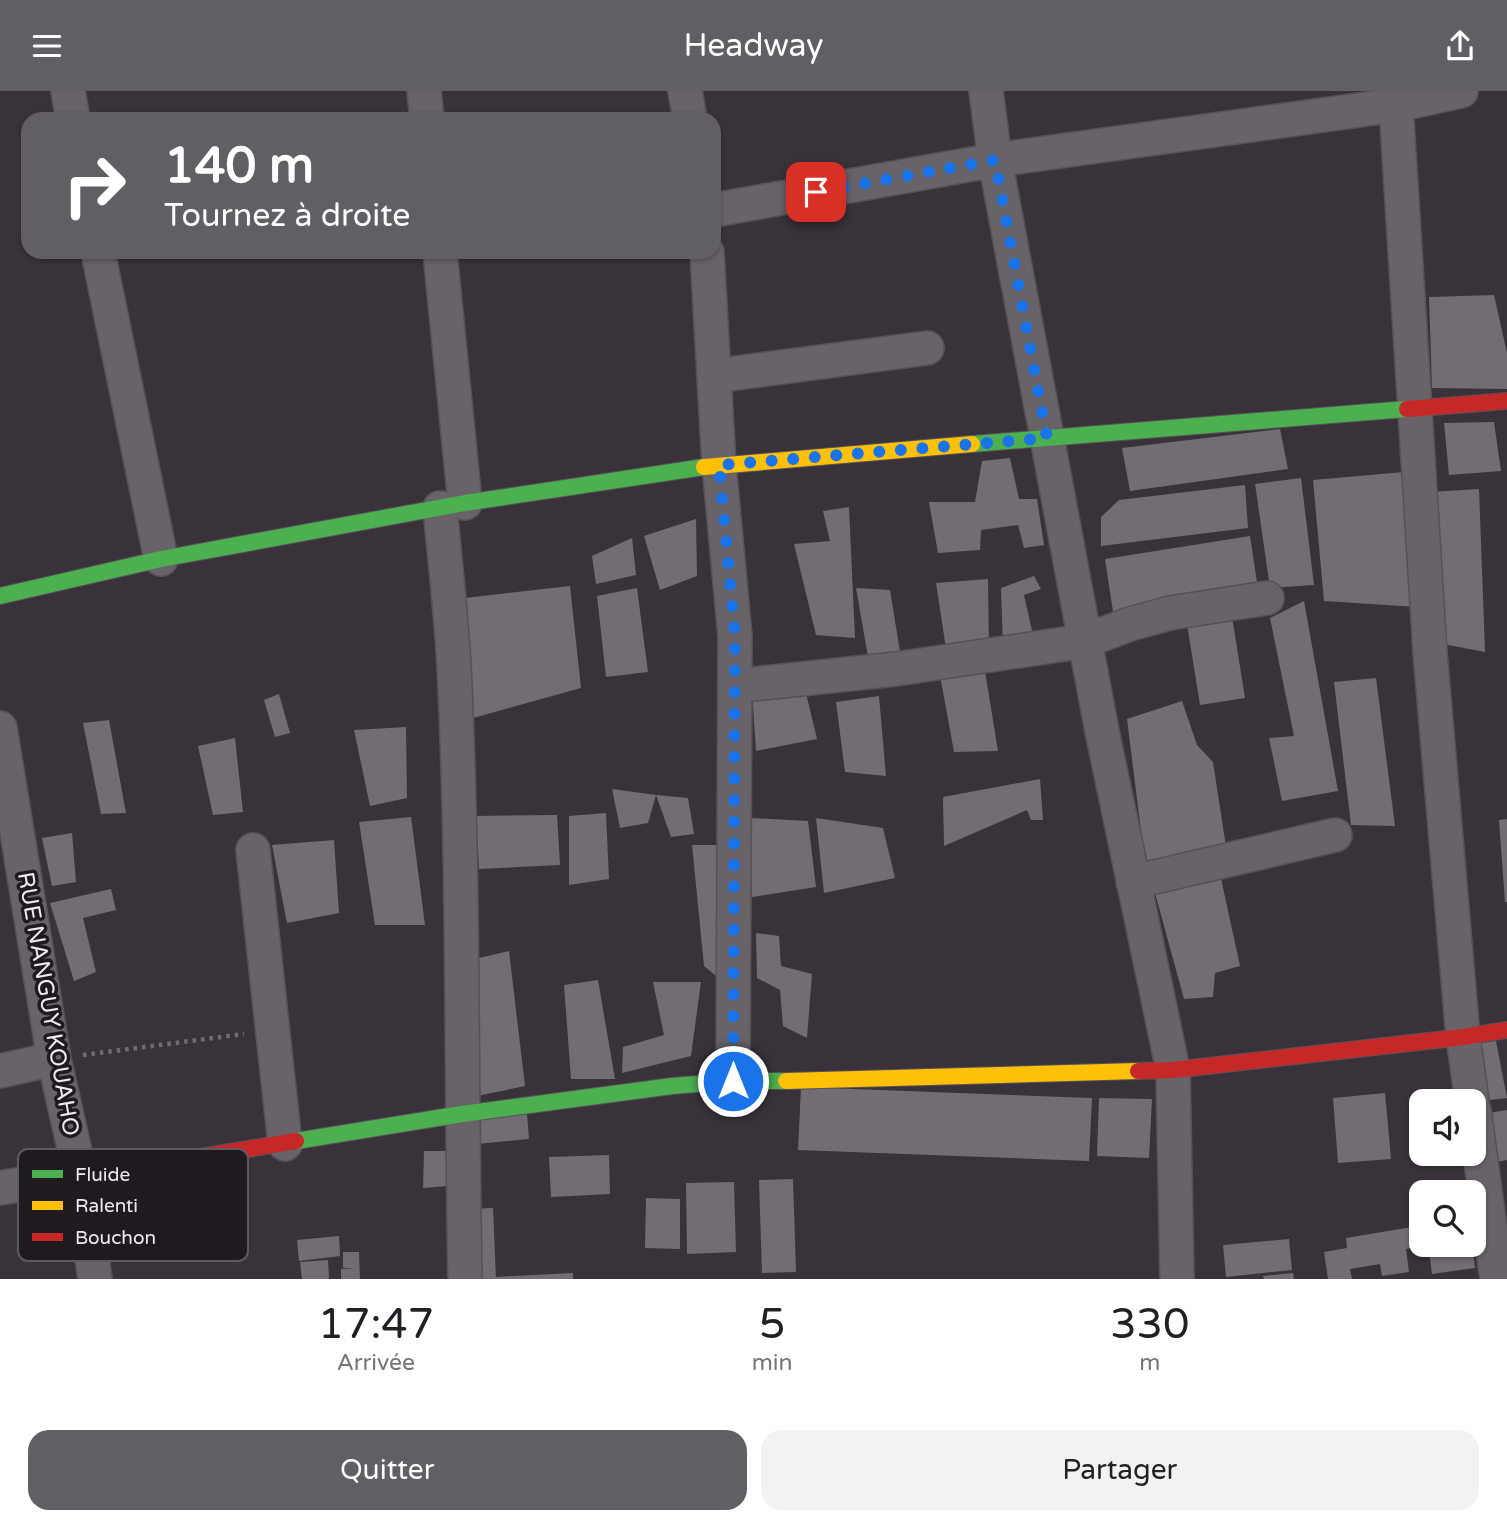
<!DOCTYPE html>
<html lang="fr">
<head>
<meta charset="utf-8">
<style>
  :root { --surface:#fff; --page:#f2f2f2; --text:#202124; --muted:#757577; --accent:#615e64 }
  body { margin:0; font-family:"Varela Round",sans-serif; background:var(--page); color:var(--text); height:100vh; display:flex; flex-direction:column; font-size:26px; white-space:nowrap }
  * { box-sizing:border-box; margin:0 }
  p { font-size:23px; color:var(--muted) }
  .icon { flex:none; width:38px; height:38px; fill:none; stroke:currentColor; stroke-width:2; stroke-linecap:round; stroke-linejoin:round }
  .map { position:relative; height:1188px; overflow:hidden }
  .drawer { display:flex; flex-direction:column; background:var(--surface); flex:1 }
  .drawer>* { flex:none }
  .hud { position:absolute; left:21px; top:21px; width:700px; height:147px; border-radius:21px; box-shadow:0 2px 5px #0004; background:#615e64; color:#fff; overflow:hidden }
  .controls { position:absolute; left:1409px; top:998px; display:grid; gap:14px }
  .controls a { display:grid; place-items:center; width:77px; height:77px; border-radius:14px; background:var(--surface); box-shadow:0 2px 5px #0004; font-size:35px }
  .pin { position:absolute; display:grid; place-items:center; width:60px; height:60px; color:#fff; margin:-30px; border-radius:14px; box-shadow:0 4px 10px #0006 }
  .me { position:absolute; width:77px; margin:-38px; rotate:0deg; stroke-linejoin:round; filter:drop-shadow(0 0 5px #0008) }
  .turn { display:flex; align-items:center; gap:24px; height:147px; padding:0 28px; font-size:32px }
  .turn .icon { width:91px; height:91px; stroke-width:2.5 }
  .turn b { display:block; font-size:49px; line-height:60px }
  .eta { display:flex; justify-content:space-evenly; align-items:center; height:119px; text-align:center }
  .eta b { font-size:42px; font-weight:600; line-height:49px }
  .cta { display:flex; gap:14px; margin-top:auto; padding:14px 28px }
  .cta a { flex:1; height:80px; border-radius:21px; background:var(--accent); color:#fff; font-size:28px; font-weight:600; line-height:80px; text-align:center }
  .cta a+a { background:var(--page); color:var(--text) }
  header { display:flex; justify-content:space-between; align-items:center; height:91px; padding:0 28px; background:var(--accent); color:#fff; font-size:32px; font-weight:600 }
  .map>svg:first-child { display:block }
</style>
</head>
<body>
<header><svg class="icon" aria-label="menu" viewBox="0 0 24 24"><path d="M4 6h16M4 12h16M4 18h16"/></svg>Headway<svg class="icon" aria-label="share" viewBox="0 0 24 24"><path d="M12 15V3M7 8l5-5 5 5M5 13v7h14v-7"/></svg></header>
<div class="map">
<svg width="1507" height="1188" viewBox="0 0 1507 1188">
  <rect width="100%" height="100%" fill="#39323a"/>
  <path fill="#726c73" d="M1494,204L1507,262V298L1432,297L1429,206Z
    M1494,331L1501,380L1449,384L1444,332Z
    M1280,338L1288,378L1130,400L1122,357Z
    M1010,367L1019,408H1037L1044,454L1024,457L1018,434L981,439L980,459L938,462L929,411H975L982,370Z
    M1404,381L1417,516L1324,510L1313,389Z
    M1301,387L1314,494L1270,497L1255,393Z
    M1245,394L1248,437L1101,455V426L1119,409Z
    M1479,398L1485,561L1443,553L1431,401Z
    M849,416L855,547L816,544L794,453L830,450L823,420Z
    M696,428L697,485L660,499L644,445Z
    M1250,445L1258,498L1114,527L1105,468Z
    M632,447L636,484L596,493L592,465Z
    M1034,485L1041,498L1024,504L1035,553L1003,555L1001,497Z
    M988,488L989,562L947,564L936,492Z
    M570,495L581,597L473,627L465,507Z
    M637,497L648,581L606,586L597,505Z
    M856,497L890,499L901,567L868,566Z
    M1304,510L1338,700L1282,710L1269,647L1294,645L1270,527Z
    M1231,519L1245,607L1200,614L1186,527Z
    M984,574L998,660L954,661L939,579Z
    M1376,587L1395,735L1351,734L1334,591Z
    M805,598L817,648L756,660L752,600Z
    M279,603L290,642L275,646L264,609Z
    M879,605L886,685L845,681L836,611Z
    M1182,610L1197,654L1213,671L1227,762L1146,780L1127,628Z
    M109,629L126,722L101,723L83,632Z
    M406,636L407,707L370,715L354,639Z
    M235,647L243,721L213,724L198,655Z
    M1040,688L1043,729H1031L1027,719L944,755L943,706Z
    M612,698L656,704L648,732L620,737Z
    M656,704L688,707L694,743L671,746Z
    M606,722L609,788L569,794V725Z
    M557,724L560,774L479,778L476,725Z
    M411,726L425,834H375L359,731Z
    M750,727L808,730L816,796L752,806Z
    M816,727L883,737L895,787L824,802Z
    M1507,728V811H1505L1499,729Z
    M72,742L76,791L52,795L42,747Z
    M334,749L339,822L287,832L272,754Z
    M692,754H720L721,889L704,875Z
    M1219,778L1240,875L1215,882L1213,906L1184,908L1152,791Z
    M111,798L116,819L83,827L96,881L74,890L50,812Z
    M756,842L779,845L781,875L812,883L807,947L783,935L780,899L757,887Z
    M509,860L525,995L477,1005L479,867Z
    M598,889L615,988H571L564,894Z
    M653,891H701L691,965L622,982L623,956L664,944Z
    M1496,950L1507,1007L1482,1010L1475,953Z
    M801,996L1092,1007L1089,1070L798,1059Z
    M1385,1002L1391,1068L1338,1072L1333,1007Z
    M1099,1007L1152,1008L1149,1067L1097,1065Z
    M1507,1019V1069L1486,1073L1477,1024Z
    M527,1023L529,1048L477,1053L475,1028Z
    M424,1060H457L459,1094L423,1097Z
    M609,1064L610,1103L551,1106L549,1066Z
    M793,1088L796,1181L762,1182L759,1089Z
    M734,1091L736,1161L687,1163L686,1092Z
    M646,1107L680,1108V1158L645,1157Z
    M493,1117L496,1188L495,1186L573,1182V1188H469L467,1118Z
    M1418,1135L1421,1155L1406,1158L1409,1181L1382,1185L1380,1173L1350,1178L1352,1188H1328L1324,1161L1347,1157L1346,1147Z
    M339,1145L340,1165L299,1170L297,1149Z
    M1289,1148L1292,1179L1226,1186L1223,1154Z
    M1472,1154L1475,1177L1432,1183L1429,1160Z
    M343,1161H359L360,1188H341V1178L355,1177H343Z
    M328,1169L329,1188H302L300,1171Z
    M1293,1182L1294,1188H1264L1263,1185Z"/>
  <g fill="none" stroke-linecap="round" stroke-linejoin="round">
    <defs>
      <path id="street" d="M68,0L73,28
        M424,0L427,28
        M685,0L690,28
        M986,0L995,69L1102,640L1173,979L1177,1188
        M1396,14L1430,561L1463,946L1472,1010
        M714,119L995,69L1396,14L1461,0
        M98,161L161,468
        M440,161L465,412
        M707,161L719,374L735,545L733,990
        M714,285L927,257
        M440,417C445,469 451,522 454,575C464,779 461,984 465,1188
        M735,595L896,578L1085,550L1130,533L1170,522L1267,507
        M0,637L54,968L80,1083L95,1188
        M253,759L285,1053
        M1133,791L1335,744
        M0,980L54,968
        M1474,1019L1497,1188
        M0,1097L80,1083"/>
      <path id="fast" d="M972,353L1407,318
        M0,505L161,468L465,412L704,376
        M296,1050L462,1023L672,995L733,990H786"/>
      <path id="slow" d="M704,376L972,353
        M786,990L1138,980"/>
      <path id="jam" d="M1407,318L1507,310
        M1138,980L1173,979L1463,946L1507,939
        M80,1086L296,1050"/>
    </defs>
    <use href="#street" stroke="#565158" stroke-width="36"/>
    <use href="#fast" stroke="#565158" stroke-width="18"/>
    <use href="#slow" stroke="#565158" stroke-width="18"/>
    <use href="#jam" stroke="#565158" stroke-width="18"/>
    <path stroke="#706c71" stroke-width="4.5" stroke-dasharray="3.5 5" stroke-linecap="butt" d="M83,964L244,943"/>
    <use href="#street" stroke="#676368" stroke-width="33"/>
    <use href="#fast" stroke="#4caf50" stroke-width="16"/>
    <use href="#slow" stroke="#ffc107" stroke-width="16"/>
    <use href="#jam" stroke="#c62828" stroke-width="16"/>
  </g>
  <g fill="none" stroke-linecap="round" stroke-linejoin="round">
    <path stroke="#1a73e8" stroke-width="12" stroke-dasharray="0 21.6" d="M733,990L735,545L719,374L1047,347L995,69L816,101"/>
  </g>
  <g text-anchor="middle" dominant-baseline="central" stroke-width="7" stroke-linejoin="round" paint-order="stroke">
    <g font-size="23" fill="#f0e9f3" stroke="#1f1a20">
      <text transform="translate(48 913) rotate(80)">RUE NANGUY KOUAHO</text>
    </g>
  </g>
  <rect x="18" y="1058" width="230" height="112" rx="10" fill="#1f1a20" stroke="#5e585f" stroke-width="2"/>
  <rect x="32" y="1079" width="31" height="8" fill="#4caf50"/>
  <rect x="32" y="1110" width="31" height="9" fill="#ffc107"/>
  <rect x="32" y="1142" width="31" height="8" fill="#c62828"/>
  <g font-size="19" fill="#f0e9f3">
    <text x="75" y="1090">Fluide</text>
    <text x="75" y="1121">Ralenti</text>
    <text x="75" y="1153">Bouchon</text>
  </g>
</svg>
<div class="controls">
<a><svg class="icon" aria-label="sound" viewBox="0 0 24 24"><path d="M4 9h4l5-4v14l-5-4H4zM17 9q2 3 0 6"/></svg></a>
<a><svg class="icon" aria-label="search" viewBox="0 0 24 24"><circle cx="10" cy="10" r="6"/><path d="M15 15l6 6"/></svg></a>
</div>
<div class="pin" style="left:816px;top:101px;background:#d93025"><svg class="icon" aria-label="arrive" viewBox="0 0 24 24"><path d="M6 21V4h12l-3 4 3 4H6"/></svg></div>
<svg class="me" style="left:733px;top:990px" viewBox="-20 -20 40 40"><circle r="17" fill="#1a73e8" stroke="#fff" stroke-width="3"/><path d="M0-11L8 9 0 5-8 9z" fill="#fff"/></svg>
<div class="hud">
<div class="turn"><svg class="icon" aria-label="right" viewBox="0 0 24 24"><path d="M7 20v-9h11M14 6l5 5-5 5"/></svg><div><b>140 m</b>Tournez à droite</div></div>
</div>
</div>
<section class="drawer">
<div class="eta">
<div><b>17:47</b><p>Arrivée</p></div>
<div><b>5</b><p>min</p></div>
<div><b>330</b><p>m</p></div>
</div>
<div class="cta"><a>Quitter</a><a>Partager</a></div>
</section>
</body>
</html>
